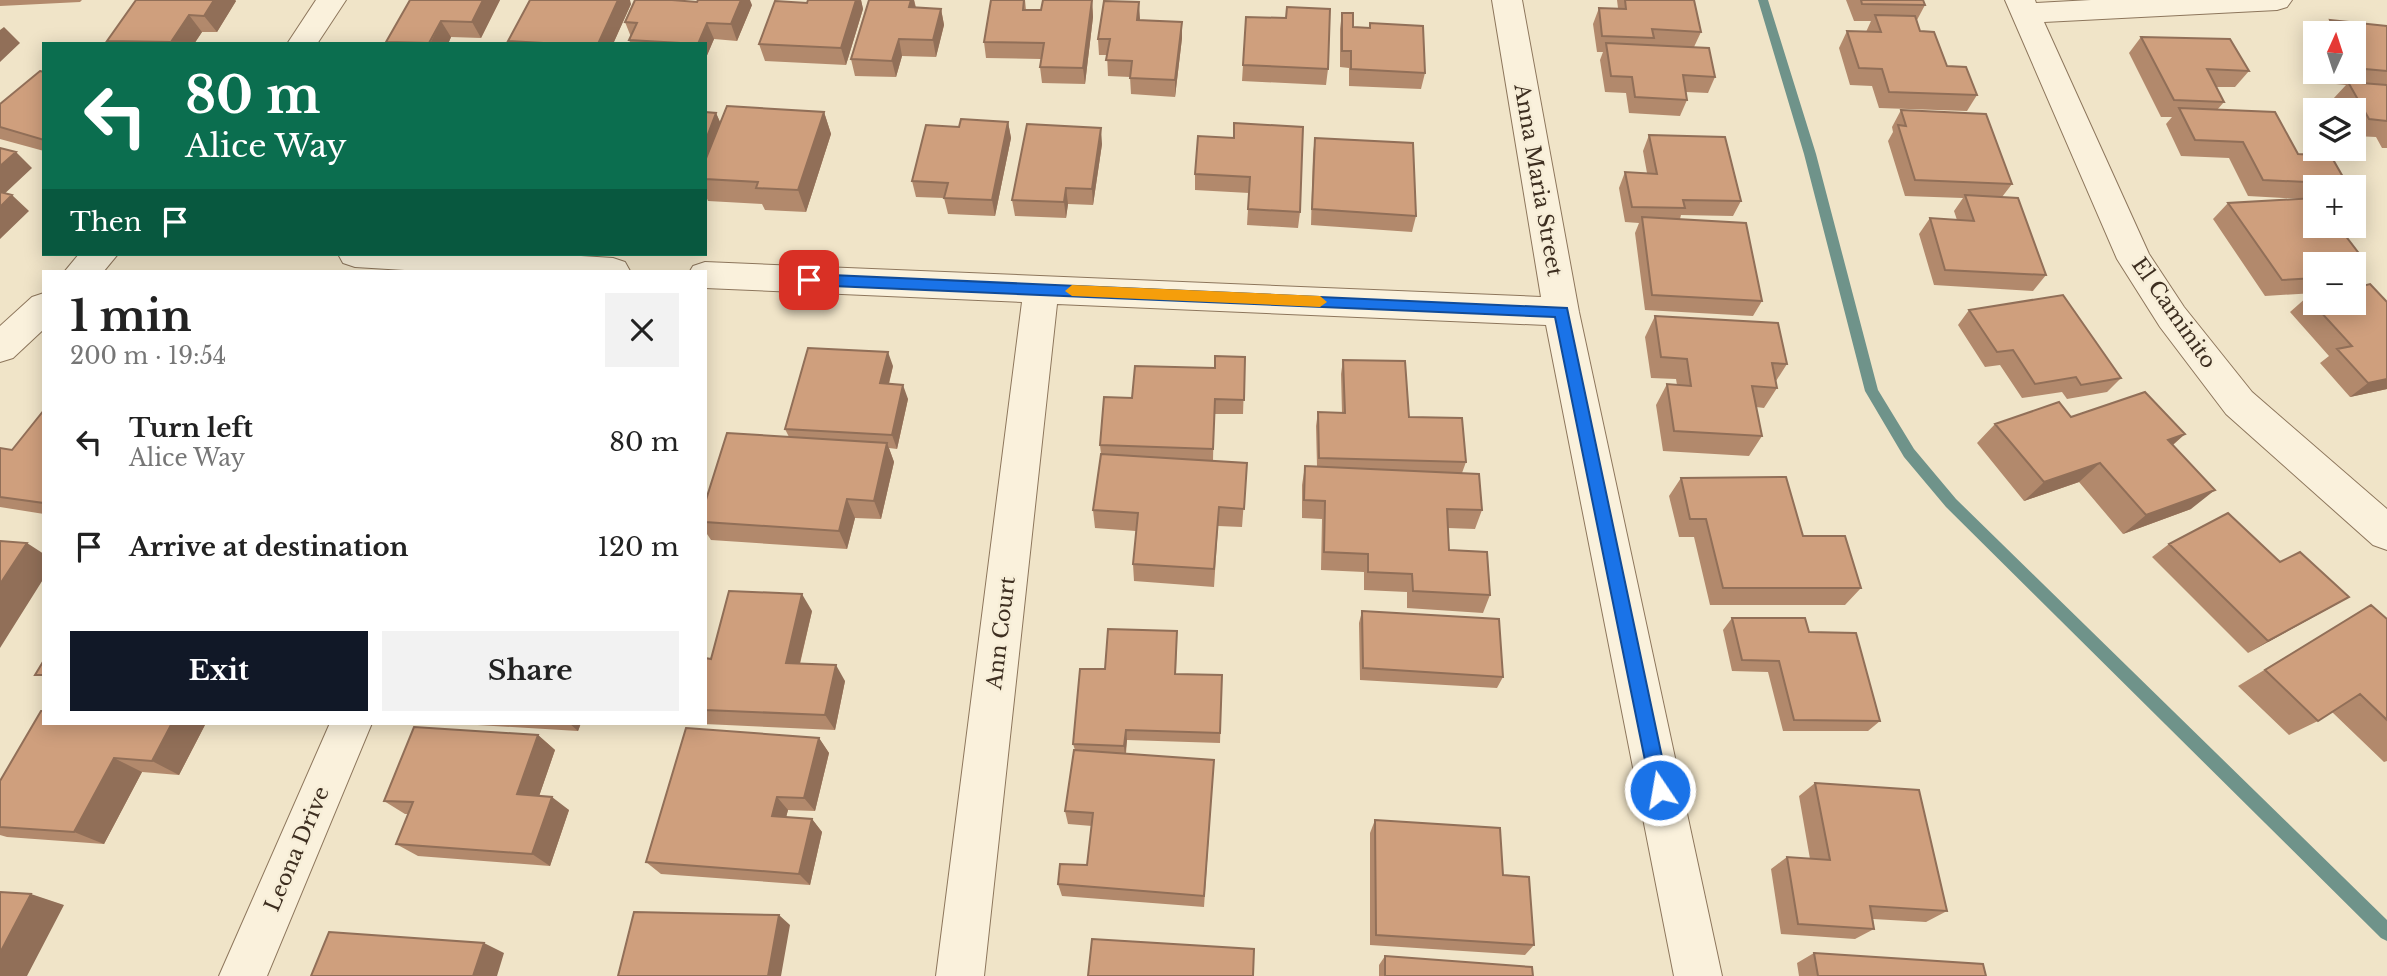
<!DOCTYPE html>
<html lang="en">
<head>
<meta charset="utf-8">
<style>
  :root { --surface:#fff; --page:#f2f2f2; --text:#222; --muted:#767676; --accent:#111827 }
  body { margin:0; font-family:"Libre Baskerville",serif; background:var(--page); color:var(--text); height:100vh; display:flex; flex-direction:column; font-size:26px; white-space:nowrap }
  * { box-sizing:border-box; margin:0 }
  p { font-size:23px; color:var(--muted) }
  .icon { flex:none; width:38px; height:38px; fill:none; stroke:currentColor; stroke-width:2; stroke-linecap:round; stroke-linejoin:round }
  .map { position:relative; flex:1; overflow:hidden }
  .side { position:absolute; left:42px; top:270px; width:665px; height:455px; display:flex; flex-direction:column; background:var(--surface); border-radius:0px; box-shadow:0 4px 18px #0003 }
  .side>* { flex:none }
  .guide { position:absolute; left:42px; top:42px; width:665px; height:214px; border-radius:0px; box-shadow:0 4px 18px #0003; background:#0b6e4f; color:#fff; overflow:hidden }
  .needle { width:46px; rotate:3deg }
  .buttons { position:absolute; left:2303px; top:21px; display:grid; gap:14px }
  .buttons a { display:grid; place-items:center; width:63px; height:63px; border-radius:0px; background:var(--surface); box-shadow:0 4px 18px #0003; font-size:35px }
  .pin { position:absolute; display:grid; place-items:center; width:60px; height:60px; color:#fff; margin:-30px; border-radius:14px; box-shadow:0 4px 10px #0006 }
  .me { position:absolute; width:77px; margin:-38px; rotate:348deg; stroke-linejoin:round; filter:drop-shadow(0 0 5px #0008) }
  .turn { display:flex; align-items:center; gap:24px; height:147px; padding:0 28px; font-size:32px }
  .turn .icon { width:91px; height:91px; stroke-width:2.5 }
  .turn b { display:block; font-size:49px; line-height:60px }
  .then { display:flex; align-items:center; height:66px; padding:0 28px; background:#0003; gap:14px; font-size:26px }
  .round { display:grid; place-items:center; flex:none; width:74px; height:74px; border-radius:0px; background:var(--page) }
  .head { display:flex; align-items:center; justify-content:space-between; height:119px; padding:0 28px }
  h1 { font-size:42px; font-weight:800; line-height:52px }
  .action { display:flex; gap:14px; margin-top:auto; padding:14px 28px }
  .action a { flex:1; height:80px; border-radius:0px; background:var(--accent); color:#fff; font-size:28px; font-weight:800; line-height:80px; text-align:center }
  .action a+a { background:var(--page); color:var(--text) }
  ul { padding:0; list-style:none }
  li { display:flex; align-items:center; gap:21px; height:105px; padding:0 28px }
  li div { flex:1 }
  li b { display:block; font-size:26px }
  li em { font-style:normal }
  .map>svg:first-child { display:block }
</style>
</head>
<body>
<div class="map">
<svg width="2387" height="976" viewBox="0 0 2387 976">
  <rect width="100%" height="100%" fill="#f0e4c8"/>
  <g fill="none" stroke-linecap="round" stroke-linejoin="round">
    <path fill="#6f938a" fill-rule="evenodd" d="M1758,0H1768L1816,154L1878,390L1914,449L1956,499L2387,920V941L2381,938L1946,507L1904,457L1865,391L1804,154Z"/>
    <defs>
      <path id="minor" d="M316,0H346L317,44H287Z
        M1492,0H1522L1579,312L1722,976H1674L1546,325L1057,304L984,976H936L1022,302L705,288V271H690L693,266L705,262L1541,297Z
        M2005,0H2035L2036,3L2091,0H2292L2287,7L2277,10L2044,22L2149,254L2184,307L2252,392L2387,509V550L2373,545L2226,414L2160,327L2117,259Z
        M79,254H118L104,271H65Z
        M338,254H549L613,258L625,262L630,271H421L355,267L343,263Z
        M44,293V329L13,358L0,362V326L32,297Z
        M330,723H372L267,976H219Z"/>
    </defs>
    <use href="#minor" stroke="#8d765c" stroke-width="2"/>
    <use href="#minor" fill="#faf1dc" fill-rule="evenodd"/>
  </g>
  <path fill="#b2896c" d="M0,0H82L80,2L0,6Z
    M136,0H235L236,1L217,32H202L194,44H109L107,41Z
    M410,0H500L481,38L451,37L448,44H388L386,42Z
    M808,0H861L863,9L846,65L765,61L759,44L807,3Z
    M869,0H914L916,7L941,9L944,25L936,57L902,56L896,77L855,76L851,59Z
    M1025,0L1026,10H1041L1092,0L1093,17L1085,84L1042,83L1040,67L1041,59L986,58L984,42Z
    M1617,0H1694L1701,32L1694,47L1715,77L1708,93L1686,92L1687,100L1680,116L1629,113L1626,93L1605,92L1600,60L1603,52H1597L1593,24L1599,8H1618Z
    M1846,0H1923L1925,5L1917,20L1920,31L1947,66L1977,95L1967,111L1879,108L1872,86L1850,85L1839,48L1847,31L1866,32L1871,21H1854Z
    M684,1L752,5L737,41L714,39L705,60V44H631L629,40L631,37L625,22Z
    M631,4L613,44H510L508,41Z
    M1342,13L1353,27L1370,28V23L1425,73L1421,89L1349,86V68L1340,67V29Z
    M1140,20L1182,38L1175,97L1131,94L1130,77L1108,76L1107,55H1099L1098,39Z
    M2330,20L2387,26V148H2382L2376,137L2354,136V110H2339L2333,99L2346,85L2336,84L2331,72H2354V33H2318Z
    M2141,37L2249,71L2235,87H2216L2224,102L2217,110L2298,154L2347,184L2343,187H2315V226L2364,260L2354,269V264H2315V293L2265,296L2213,219L2228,203L2304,199L2248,196L2229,158L2181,156L2166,124L2172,117H2161L2129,53Z
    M1243,65L1328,69L1326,85L1242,81Z
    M44,72V151L0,139V104Z
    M1901,110L2012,184L2002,197L2046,275L2033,291L1934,285L1919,234L1930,218L1957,220L1954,211L1963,198L1905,196L1888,141L1893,132L1892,127Z
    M705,112L716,113L720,122L824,112L831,134L806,212L765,210L762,204L708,201L705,194Z
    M1008,122L1011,138L995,216L948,214L944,198L916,197L912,181L959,127Z
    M1649,135L1741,201L1733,216L1681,215L1680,219L1762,301L1753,316L1645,310L1635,233L1639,223L1625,222L1619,188L1625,172L1647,173L1643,151Z
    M1198,136L1300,212L1298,228L1247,225L1249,193L1195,190V174Z
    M1315,138L1416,216L1412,232L1311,225L1313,154Z
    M1102,144L1093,205L1068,204L1066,218L1015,216L1012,200Z
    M2307,297L2387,302V389L2350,397L2320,363L2329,356L2290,312Z
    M1969,310L2121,378L2107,392L2067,399L2062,392L2022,398L2000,365L1985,367L1958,325Z
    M1655,316L1787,364L1776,381L1777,388L1764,408L1756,407L1762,436L1749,456L1663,451L1656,405L1667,384L1677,385L1676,379L1651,378L1645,337Z
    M1245,357L1243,414H1214L1213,461L1247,463L1242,527L1218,526L1214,587L1134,581L1133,564L1136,531L1095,528L1093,510L1101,454L1100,445L1132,398Z
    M1343,360L1409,417L1466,462L1462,473L1482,510L1475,529L1448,528L1449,550L1490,595L1483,613L1407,608V592L1364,590V572L1321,570L1322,519L1302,518V485L1305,466H1317L1316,426L1318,412L1342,413L1341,374Z
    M893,366L889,384L908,399L897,449L889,448L894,462L881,519L855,518L847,549L711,540L705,531V503L789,437L785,429Z
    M44,410V514L0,507V448L12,450Z
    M2071,417L2185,434L2173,445L2191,509L2123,534L2079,482L2024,501L1977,443L1995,424Z
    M1681,478L1803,536L1861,588L1845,605H1710L1694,537H1679L1669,496Z
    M2169,544L2280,562L2349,597L2248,653L2152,557Z
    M2371,605L2387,619V761L2384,762L2332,712L2318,721L2289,735L2238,686Z
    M812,611L800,664L845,681L835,730L683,723H705V658L711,659Z
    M1362,611L1503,677L1497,688L1360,680L1359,623Z
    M1732,618L1809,632L1880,721L1868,731H1783L1768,672L1732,671L1723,630Z
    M1177,631L1176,674L1222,675L1220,743L1127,740L1126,754L1213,774L1204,907L1062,896L1058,884L1087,865L1092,826L1068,824L1065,811L1075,750L1073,744L1105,669Z
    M44,723H206L179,775L142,772L104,844L7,837L0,835V781Z
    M445,723H581L578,731Z
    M538,735L555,750L539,796L569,810L550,866L418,856L396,844L408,814H405L384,801Z
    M819,738L829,753L815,811L788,810L786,817L812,819L822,832L810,885L661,874L646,862Z
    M1815,783L1947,911L1926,922L1873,919L1874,929L1855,939L1781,934L1771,869L1787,857L1810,859L1799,796Z
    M1375,820L1503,875L1534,945L1525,955L1370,945V833Z
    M1814,953L1986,976H1799L1797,963Z
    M1385,956L1533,976H1379V965Z"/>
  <path fill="#916f58" d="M214,0H235L236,1L217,32L204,16Z
    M483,0H500L481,38L472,22Z
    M618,0H630L631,4L613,44H598Z
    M741,0H750L752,5L737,41L731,24Z
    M856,0H861L863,9L846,65L841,48Z
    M911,0H914L916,11L909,7Z
    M1092,0L1093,17L1085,84L1083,68Z
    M1139,2L1140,19L1137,36V20Z
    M941,9L944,25L936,57L933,40Z
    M189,15L202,32L194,44H173L171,42Z
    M441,21L451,37L448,44H430Z
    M1182,22V38L1175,97V80Z
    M707,23L714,39L705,60V44H698Z
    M4,27L20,43L0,62V30Z
    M899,39L902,56L896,77L892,61Z
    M824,112L831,134L806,212L798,190Z
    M716,113L723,129L705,176V142Z
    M1008,122L1011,138L995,216L992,200Z
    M1101,128L1102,144L1093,205L1092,189Z
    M16,152L32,168L0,198V166Z
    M1066,188L1068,204L1066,218L1064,202Z
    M12,195L29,211L0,239V207Z
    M888,352L893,366L885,398L880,383Z
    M2387,379V389L2350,397L2368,383Z
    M903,385L908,399L897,449L892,435Z
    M2185,434L2162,454L2168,440Z
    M887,443L894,462L881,519L874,501Z
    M2100,463L2079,482L2024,501L2044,482Z
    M2215,490L2191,509L2123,534L2146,515Z
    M847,499L855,518L847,549L839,531Z
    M27,543L44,554V578L0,648V584Z
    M802,594L812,611L796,679L786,663Z
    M2349,597L2328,609L2248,653L2268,641Z
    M836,665L845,681L835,730L825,715Z
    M172,723H206L179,775L152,761Z
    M569,723H581L578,731Z
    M1126,730L1127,740L1125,756L1124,746Z
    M538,735L555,750L535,808L517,794Z
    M819,738L829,753L815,811L804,798Z
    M114,758L142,772L104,844L74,832Z
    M552,797L569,810L550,866L532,854Z
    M777,797L788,810L783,829L772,816Z
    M812,819L822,832L810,885L799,874Z
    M31,894L64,905L27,976H0V953Z
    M779,915L790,925L781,976H768Z
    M484,943L504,953L497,976H473Z"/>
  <path fill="#cf9f7d" stroke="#916f58" stroke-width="2" d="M136,0H214L204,16L189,15L171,42L107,41Z
    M410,0H483L472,22L441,21L429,43L386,42Z
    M530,0H618L598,44H561L508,41Z
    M635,0H672L697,2L698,0H741L731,24L707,23L698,44L629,40L637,23L625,22Z
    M808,0H856L841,48L759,44L775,1L807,3Z
    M869,0H911L909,7L941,9L933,40L899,39L892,61L851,59Z
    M991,0H1024L1023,10H1041L1043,0H1092L1083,68L1040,67L1044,43L984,42Z
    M1625,0H1694L1701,32L1652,29L1654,38L1602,36L1599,8L1626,9Z
    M1861,0H1923L1925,5L1862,4Z
    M1104,1L1139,2L1137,20L1182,22L1175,80L1130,78L1132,61L1106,60L1110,39H1098Z
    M1287,7L1330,9L1328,69L1243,65L1246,17L1286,18Z
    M1342,13H1353V27L1370,28V23L1423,26L1425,73L1351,69V51H1342Z
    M1875,15L1915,16L1920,31L1934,32L1947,66L1966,67L1977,95L1889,92L1882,69L1859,68L1847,31L1881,32Z
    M2330,20L2387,26V71L2354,68V33H2336Z
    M2141,37L2230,39L2249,71L2207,69L2224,102L2174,100Z
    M1606,43L1709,48L1715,77L1683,75L1687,100L1635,97L1632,77L1611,76Z
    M40,71L44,72V140L0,127V104Z
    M2348,82L2387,85V121L2369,119Z
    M727,106L824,112L798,190L756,188L758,182L705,179V161Z
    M2179,108L2275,112L2298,154L2331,156L2347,184L2263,180L2243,142L2195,140Z
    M1901,110L1986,114L2012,184L1915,180L1898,125L1906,126Z
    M705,112L716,113L705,142Z
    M961,119L1008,122L992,200L944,198L948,183L912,181L926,125L959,127Z
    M1234,123L1303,127L1300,212L1248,209L1250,177L1195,174L1198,136L1234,138Z
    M1027,124L1101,128L1092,189L1066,188L1064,202L1012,200Z
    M1649,135L1725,137L1741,201L1683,200L1685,208L1632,207L1625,172L1657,174Z
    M1315,138L1413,143L1416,216L1312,209Z
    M0,148L16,152L0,166Z
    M0,192L12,195L0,207Z
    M1965,195L2018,198L2046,275L1945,270L1930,218L1974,221Z
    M2315,198V226H2338L2364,260L2315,264V278L2282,280L2228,203Z
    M1642,217L1746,223L1762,301L1652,295Z
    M2370,284L2387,302V379L2368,383L2337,349L2352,346L2307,297L2315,296V303H2354V288Z
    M2063,295L2121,378L2081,385L2076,377L2035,384L2013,350L1997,352L1969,310Z
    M1655,316L1778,323L1787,364L1772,363L1777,388L1752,386L1762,436L1674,431L1667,384L1691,386L1687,359L1661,357Z
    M808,348L888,352L880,383L903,385L892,435L785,429Z
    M1215,356L1245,357L1244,400L1215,399L1213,449L1100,445L1104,397L1132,398L1135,366L1215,368Z
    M1343,360L1405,361L1409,417L1462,418L1466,462L1319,458L1318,412L1345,413Z
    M2145,392L2185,434L2168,440L2215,490L2146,515L2100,463L2044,482L1995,424L2059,402L2071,417Z
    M44,410V503L0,497V448L12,450Z
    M727,433L887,443L874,501L847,499L839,531L705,522V503Z
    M1101,454L1247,463L1244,509L1219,507L1214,569L1133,564L1138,513L1093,510Z
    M1305,466L1479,474L1482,510L1447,509L1449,550L1487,552L1490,595L1413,591L1412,574L1368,572V554L1324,552L1325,501L1304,500Z
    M1786,477L1803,536H1845L1861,588H1723L1706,519H1690L1681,478Z
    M2228,513L2280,562L2300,552L2349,597L2268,641L2169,544Z
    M0,541L27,543L0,584Z
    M729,591L802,594L786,663L836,665L825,715L705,710V658L711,659Z
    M2371,605L2387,619V720L2360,694L2318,721L2265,670Z
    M1362,611L1499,619L1503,677L1363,668Z
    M1732,618H1805L1809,632L1856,633L1880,721L1794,720L1779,661L1742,660Z
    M1108,629L1177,631L1175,674L1222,675L1220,733L1126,730L1124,746L1073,744L1080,669H1105Z
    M44,660V675H35Z
    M41,711H44V723H172L152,761L114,758L74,832L0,827V781Z
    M414,727L538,735L517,794L552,797L532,854L396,844L413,802L384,801Z
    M686,728L819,738L804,798L777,797L772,816L812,819L799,874L646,862Z
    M1074,750L1214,760L1204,896L1058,884L1060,864L1087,865L1093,813L1065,811Z
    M1815,783L1919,790L1947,911L1870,906L1874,929L1798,924L1787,857L1830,860Z
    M1375,820L1500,828L1503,875L1529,877L1534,945L1376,935Z
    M0,892L31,894L0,953Z
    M634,912L779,915L768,976H618Z
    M329,932L484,943L473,976H311Z
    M1092,939L1254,949L1253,976H1088Z
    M1814,953L1983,964L1986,976H1818Z
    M1385,956L1532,967L1533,976H1385Z"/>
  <path fill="#1a73e8" stroke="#114b97" stroke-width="2" d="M809,274L1567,308L1669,790L1666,796L1660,799L1653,796L1651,790L1555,317L809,285L802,280Z"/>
  <path fill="#f59e0b" d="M1072,285L1320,296L1327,302L1320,307L1072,296L1065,291Z"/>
  <g text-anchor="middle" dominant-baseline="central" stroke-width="5" stroke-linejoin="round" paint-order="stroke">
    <g font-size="21" fill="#3d2e20" stroke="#f7eed8">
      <text transform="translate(1538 180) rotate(80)">Anna Maria Street</text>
      <text transform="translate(2174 313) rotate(55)">El Caminito</text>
      <text transform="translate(1001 633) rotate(-83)">Ann Court</text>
      <text transform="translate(297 849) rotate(-67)">Leona Drive</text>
    </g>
  </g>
</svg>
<div class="buttons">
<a><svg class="needle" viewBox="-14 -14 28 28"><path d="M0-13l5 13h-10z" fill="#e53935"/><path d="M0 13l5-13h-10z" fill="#767676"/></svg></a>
<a><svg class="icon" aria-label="layers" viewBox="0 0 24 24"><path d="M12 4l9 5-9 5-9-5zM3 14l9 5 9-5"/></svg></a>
<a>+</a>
<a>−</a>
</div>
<div class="pin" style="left:809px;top:280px;background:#d93025"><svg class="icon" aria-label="arrive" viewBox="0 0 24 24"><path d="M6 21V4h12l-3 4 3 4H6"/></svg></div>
<svg class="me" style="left:1660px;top:790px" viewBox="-20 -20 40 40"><circle r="17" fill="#1a73e8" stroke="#fff" stroke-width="3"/><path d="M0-11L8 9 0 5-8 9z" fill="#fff"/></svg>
<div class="guide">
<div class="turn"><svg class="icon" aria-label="left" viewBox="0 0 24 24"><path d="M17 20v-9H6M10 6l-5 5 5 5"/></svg><div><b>80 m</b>Alice Way</div></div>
<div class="then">Then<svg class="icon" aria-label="arrive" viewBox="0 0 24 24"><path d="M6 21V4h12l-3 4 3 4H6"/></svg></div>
</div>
<section class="side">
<div class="head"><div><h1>1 min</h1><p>200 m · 19:54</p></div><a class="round"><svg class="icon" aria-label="close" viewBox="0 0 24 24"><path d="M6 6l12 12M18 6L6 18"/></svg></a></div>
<ul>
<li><svg class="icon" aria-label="left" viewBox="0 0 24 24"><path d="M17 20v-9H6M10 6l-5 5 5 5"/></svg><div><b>Turn left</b><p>Alice Way</p></div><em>80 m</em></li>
<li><svg class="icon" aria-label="arrive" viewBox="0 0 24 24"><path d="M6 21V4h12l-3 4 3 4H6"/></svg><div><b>Arrive at destination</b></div><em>120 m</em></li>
</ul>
<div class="action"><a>Exit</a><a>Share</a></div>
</section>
</div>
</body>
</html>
